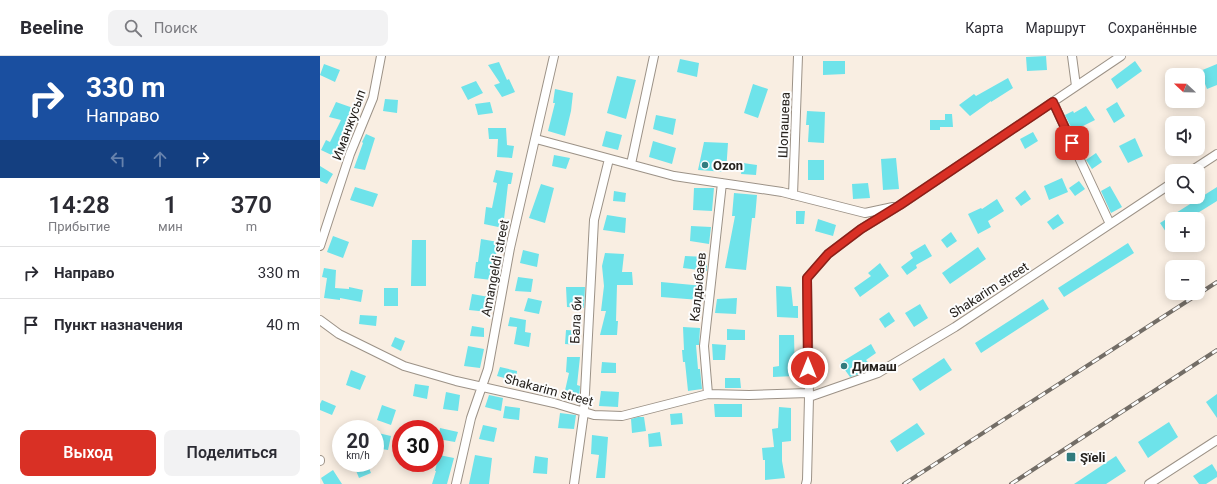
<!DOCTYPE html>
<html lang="ru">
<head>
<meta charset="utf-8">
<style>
  :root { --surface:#fff; --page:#f2f2f3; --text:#2b2b33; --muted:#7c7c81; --line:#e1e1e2; --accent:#d93025 }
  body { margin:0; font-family:Roboto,sans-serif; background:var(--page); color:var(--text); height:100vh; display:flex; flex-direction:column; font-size:15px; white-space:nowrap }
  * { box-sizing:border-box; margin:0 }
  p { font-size:13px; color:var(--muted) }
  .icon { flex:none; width:22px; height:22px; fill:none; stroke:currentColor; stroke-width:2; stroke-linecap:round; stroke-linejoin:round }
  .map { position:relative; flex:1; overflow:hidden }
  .drawer { display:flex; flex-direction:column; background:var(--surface); width:320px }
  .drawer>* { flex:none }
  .banner { background:#1a4fa0; color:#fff; overflow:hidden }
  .needle { width:26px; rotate:292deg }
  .buttons { position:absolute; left:845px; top:12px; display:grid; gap:8px }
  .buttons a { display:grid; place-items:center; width:40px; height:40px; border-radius:8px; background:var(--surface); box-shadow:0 2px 10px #0003; font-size:20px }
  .speed { position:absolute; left:12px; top:364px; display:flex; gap:8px; font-size:20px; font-weight:700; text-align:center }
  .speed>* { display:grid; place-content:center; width:52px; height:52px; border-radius:50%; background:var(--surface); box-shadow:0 2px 10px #0003; line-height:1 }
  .speed small { font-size:10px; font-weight:400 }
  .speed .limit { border:6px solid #d22; background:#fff; color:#111 }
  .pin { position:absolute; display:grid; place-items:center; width:34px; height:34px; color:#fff; margin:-17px; border-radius:8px; box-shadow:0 2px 6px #0006 }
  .me { position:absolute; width:44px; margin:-22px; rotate:0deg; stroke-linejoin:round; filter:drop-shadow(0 0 3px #0008) }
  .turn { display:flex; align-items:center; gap:14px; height:84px; padding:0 20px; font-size:18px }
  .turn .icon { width:52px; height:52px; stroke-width:2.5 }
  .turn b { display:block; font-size:28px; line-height:34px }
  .lanes { display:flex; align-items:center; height:38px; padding:0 20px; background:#0003; justify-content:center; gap:20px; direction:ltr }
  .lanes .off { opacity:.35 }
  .eta { display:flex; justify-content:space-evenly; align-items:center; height:68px; text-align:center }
  .eta b { font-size:24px; font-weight:600; line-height:28px }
  .button { display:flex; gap:8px; margin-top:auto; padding:8px 20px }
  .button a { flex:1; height:46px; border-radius:8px; background:var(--accent); color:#fff; font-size:16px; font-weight:600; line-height:46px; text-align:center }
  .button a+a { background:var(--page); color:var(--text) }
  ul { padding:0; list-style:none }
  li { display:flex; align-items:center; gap:12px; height:52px; padding:0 20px; border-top:1px solid var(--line) }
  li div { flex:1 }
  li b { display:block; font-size:15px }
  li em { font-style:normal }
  header { display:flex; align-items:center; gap:24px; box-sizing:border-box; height:56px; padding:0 20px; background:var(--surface); border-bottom:1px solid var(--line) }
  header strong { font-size:19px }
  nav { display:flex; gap:22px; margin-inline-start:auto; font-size:14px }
  .search { width:280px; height:36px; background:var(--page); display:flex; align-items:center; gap:10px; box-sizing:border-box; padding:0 14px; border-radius:8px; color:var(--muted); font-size:15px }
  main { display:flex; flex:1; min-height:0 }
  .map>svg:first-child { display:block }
</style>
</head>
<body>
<header>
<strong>Beeline</strong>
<div class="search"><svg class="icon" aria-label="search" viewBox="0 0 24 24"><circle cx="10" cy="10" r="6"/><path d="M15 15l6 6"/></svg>Поиск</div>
<nav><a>Карта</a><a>Маршрут</a><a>Сохранённые</a></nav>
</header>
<main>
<section class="drawer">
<div class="banner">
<div class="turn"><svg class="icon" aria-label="right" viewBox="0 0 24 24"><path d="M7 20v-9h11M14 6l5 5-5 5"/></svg><div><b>330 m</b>Направо</div></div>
<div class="lanes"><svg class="icon off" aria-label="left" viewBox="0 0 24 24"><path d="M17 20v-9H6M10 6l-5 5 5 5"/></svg><svg class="icon off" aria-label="ahead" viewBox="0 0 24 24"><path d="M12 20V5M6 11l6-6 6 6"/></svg><svg class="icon" aria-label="right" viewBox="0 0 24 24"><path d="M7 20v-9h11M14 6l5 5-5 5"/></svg></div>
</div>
<div class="eta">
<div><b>14:28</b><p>Прибытие</p></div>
<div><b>1</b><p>мин</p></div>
<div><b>370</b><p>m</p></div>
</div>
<ul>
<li><svg class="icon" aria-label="right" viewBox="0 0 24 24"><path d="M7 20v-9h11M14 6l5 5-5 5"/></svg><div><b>Направо</b></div><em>330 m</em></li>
<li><svg class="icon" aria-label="arrive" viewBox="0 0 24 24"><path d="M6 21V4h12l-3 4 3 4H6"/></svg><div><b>Пункт назначения</b></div><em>40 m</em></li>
</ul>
<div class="button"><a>Выход</a><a>Поделиться</a></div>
</section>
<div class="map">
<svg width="897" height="428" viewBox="0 0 897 428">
  <rect width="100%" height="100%" fill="#f9eee2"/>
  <path fill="#6ee3ea" d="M726,0L727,14L707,15L706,1Z
    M360,3L379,7L377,21L357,16Z
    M503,5H525V18L503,19Z
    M815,5L822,15L797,33L791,23Z
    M179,6L187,24L189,23L195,36L182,41L174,29L180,27L168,9Z
    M4,8L20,14L15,26L0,19Z
    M897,8V29L887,33L880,15Z
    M297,20L316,24L306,63L287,57Z
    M688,22L693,32L671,46V45L650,60L639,49L654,38L656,40Z
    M156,25L163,37L148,44L141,31Z
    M433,28L448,33L438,62L424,57Z
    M235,33L253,37L251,55L245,80L228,75L235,47H233Z
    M65,43L78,44L77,57L63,55Z
    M16,46L36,53L28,73L32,75L20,103L1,94L6,84L10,86L21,64L9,61Z
    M170,46L173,57L158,59L155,48Z
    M797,46L805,60L794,67L786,53Z
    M766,50L775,64L753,75L745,59L753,55L754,57Z
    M487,55L505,56L504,87L488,86L489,69H486Z
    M625,58H632L633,71H620V74H610V64H625Z
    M336,59L356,63L353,79L333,73Z
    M168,72H186L187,89L194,90L192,102L177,101L178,83H169Z
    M286,75L302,79L298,94L282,90Z
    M713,76L718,85L705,93L700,83Z
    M46,78L55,82L45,114L34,112L43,87L42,86Z
    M815,82L823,100L808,107L799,90Z
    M333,85L356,92L352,108L329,101Z
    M384,86L408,87L406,116L378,114Z
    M776,97L782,106L772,113L766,104Z
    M234,99L250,102L246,113L232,110Z
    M576,102L579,133L563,134L561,103Z
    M488,104H504V124H488Z
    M423,107L437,109L436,119L421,118Z
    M0,110L13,118L7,128L0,125Z
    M176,114L193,117L191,128H188L183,172L164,168L166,151L172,152L177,127L173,126Z
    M742,122L748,136L729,144L724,130Z
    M759,125L765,133L755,140L749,132Z
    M548,127L550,142L533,143L532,128Z
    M221,128L234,132L225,167L209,162Z
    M790,130L802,151L791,157L781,135Z
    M35,131L58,138L53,151L30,144Z
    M897,131V145L868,163H852V173L846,176L840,167Z
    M374,132H394L392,155L373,154Z
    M705,134L711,143L701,150L695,142Z
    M294,135L306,137L305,146L293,145Z
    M414,137L437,139L435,162H432L426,214L405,212L415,160H412Z
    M677,143L684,155L668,165L671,171L658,178L648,158L661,152L662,153Z
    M476,155H485L484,168H476Z
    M738,158L744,167L733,174L727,166Z
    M287,159L306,162L305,177L283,174Z
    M498,163L516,169L513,180L495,175Z
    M371,170L391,171L389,188L370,185Z
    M631,176L637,185L627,192L621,184Z
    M13,180L29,186L23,202L7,196Z
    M161,183L178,186L172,224L154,222L156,206H158Z
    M92,184H106V230H91Z
    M808,187L814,197L744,241L738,232Z
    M605,188L612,200L596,209L597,212L587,219L581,211L593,202L590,197Z
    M658,191L666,203L630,228L622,217Z
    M203,194L219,198L217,211L200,207Z
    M285,197L304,198L302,216H312L313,229H297L296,265H298L297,279H280L286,255H281L284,230L282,210Z
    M365,200L387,201V215L363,212Z
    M560,207L569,220L540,241L534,232L551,220L548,217Z
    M4,212L16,214L15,232L29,233V231L43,234L41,246L20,242V244L4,242L7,222L2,221Z
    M198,221L213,223L211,236L195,235Z
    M341,226L384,230L380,244L341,241Z
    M456,230L471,231L473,250H478V262L457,261Z
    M246,231H265L264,252L247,251Z
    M64,232H78V250H64Z
    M152,238L169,241L168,256L149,254Z
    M208,242L222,245L219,258L204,255Z
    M417,242L416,258L395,257L397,243Z
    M723,243L729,253L661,297L655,287Z
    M600,248L608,262L594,271L585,257Z
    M569,256L575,265L565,272L559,263Z
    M40,259L57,260L56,270L39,268Z
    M190,261L206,264L205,276L211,277L209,291L194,288L197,271L188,270Z
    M152,270L164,272V281L150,280Z
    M363,271L380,272L379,289H376L378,313H380L382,333L368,335L365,306H363L362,294H364Z
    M407,273L425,274V284H407Z
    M246,274L260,275V289L245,288Z
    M459,279H474L475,320L453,321V311L459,310Z
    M75,281L85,285L81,295L71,290Z
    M392,288L406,289L405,304H393Z
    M551,288L556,297L546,304L552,311L542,317L530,321L520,307Z
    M148,290L164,293L160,312L144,310Z
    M247,301H260L257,329L260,330L259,343L244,339L249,317L246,316Z
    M624,302L632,314L600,335L592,323Z
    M282,306L296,307V317H281Z
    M180,311L197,315L196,325L177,320Z
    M31,314L46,320L40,334L26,329Z
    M405,322H420L421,332H405Z
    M95,328L109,330L107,343L93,340Z
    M281,335L299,336L298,351L279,350Z
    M126,336L140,339L138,355L123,353Z
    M897,338V362L886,346Z
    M169,339L183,342L181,355L165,351Z
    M2,344L16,350L12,359L0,354V348Z
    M394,348H422V361H395Z
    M62,349L76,354L71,369L57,364Z
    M185,350L200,352L199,364L183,362Z
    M459,351L471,352V385L462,386V405L465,422L445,424V404H443L442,392L454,391L452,373L458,372Z
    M240,357L256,359L254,373L238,372Z
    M362,357L363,368L351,369L350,358Z
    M318,361H324L326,375L312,377L311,363Z
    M849,366L858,381L828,402L818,386Z
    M597,367L605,378L577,396L570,385Z
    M163,369L177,372L174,386L159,383Z
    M120,372L138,376L135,386L118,383Z
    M340,376L342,390L329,391L328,378Z
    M58,377L71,380L68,394L55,392Z
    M272,379L288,381L285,422H276L279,399L271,398Z
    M119,399L134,402L127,428H112L116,415H115Z
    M155,399L172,402L169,428H149Z
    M215,400L228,402L227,418L213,417Z
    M796,400L806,415L786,428H754Z
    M33,407H47L51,417L39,422Z
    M892,408L897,416V421L886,428H879L873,420Z
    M13,414L22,428H4L1,422Z"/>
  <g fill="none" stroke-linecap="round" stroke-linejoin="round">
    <defs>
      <path id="street" d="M752,0L756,30
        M733,46L790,168
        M216,83L354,120L462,136L545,157L573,151
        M311,108L334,0
        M871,115L897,98
        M473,139L478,0
        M0,190L30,98L53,42L61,0
        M0,264L19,278L84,310L136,325L234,347L274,359L302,360L388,338L429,339L488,337
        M388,338L384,290L402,127
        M489,341L558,317L635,271L852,127
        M0,405V404
        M136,428L151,362L168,313L190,192L234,0
        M254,428L264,356L274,164L289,103
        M486,428L487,424L489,341L487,222L508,198L541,173L580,149L801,0
        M829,428L897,384"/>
    </defs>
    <use href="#street" stroke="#9c9287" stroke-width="10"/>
    <use href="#street" stroke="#fff" stroke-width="8"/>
    <defs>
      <path id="rail" d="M584,428L897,226
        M691,428L897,294"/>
    </defs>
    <use href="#rail" stroke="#736d66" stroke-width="4"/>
    <use href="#rail" stroke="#fdfdfd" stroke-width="2.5" stroke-dasharray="8" stroke-linecap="butt"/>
  </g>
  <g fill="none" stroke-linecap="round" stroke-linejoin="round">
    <defs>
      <path id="route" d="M488,312L487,222L508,198L541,173L580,149L733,46L752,87"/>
    </defs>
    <use href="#route" stroke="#8d1f18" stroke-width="10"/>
    <use href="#route" stroke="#d93025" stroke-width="7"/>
  </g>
  <g fill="#317b7e" stroke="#fdfdfd" stroke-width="1.5">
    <circle cx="385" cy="109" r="4"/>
    <circle cx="524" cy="310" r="4"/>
    <rect x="746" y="396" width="10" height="10" rx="2"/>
  </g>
  <g text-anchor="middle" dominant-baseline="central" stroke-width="4" stroke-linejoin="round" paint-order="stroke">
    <g font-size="13" fill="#25211d" stroke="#fdfdfd">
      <text transform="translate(29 69) rotate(-70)">Иманжусып</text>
      <text transform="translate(464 69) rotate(-88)">Шопашева</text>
      <text transform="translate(175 212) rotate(-79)">Amangeldi street</text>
      <text transform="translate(378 231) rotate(-84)">Калдыбаев</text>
      <text transform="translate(669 234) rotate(-33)">Shakarim street</text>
      <text transform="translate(256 264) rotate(-87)">Бала би</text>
      <text transform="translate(229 334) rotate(15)">Shakarim street</text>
    </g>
    <g font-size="13" font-weight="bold" fill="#25211d" stroke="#fdfdfd" text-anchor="start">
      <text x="393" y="109">Ozon</text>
      <text x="532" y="310">Димаш</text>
      <text x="760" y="401">Şïeli</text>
    </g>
  </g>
</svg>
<div class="buttons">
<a><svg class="needle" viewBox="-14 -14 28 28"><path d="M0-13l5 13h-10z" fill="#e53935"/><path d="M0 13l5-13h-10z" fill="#7c7c81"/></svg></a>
<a><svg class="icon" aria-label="sound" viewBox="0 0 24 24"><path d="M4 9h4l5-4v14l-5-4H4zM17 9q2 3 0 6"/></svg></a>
<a><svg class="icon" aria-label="search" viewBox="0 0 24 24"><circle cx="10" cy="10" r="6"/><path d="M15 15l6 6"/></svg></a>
<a>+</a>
<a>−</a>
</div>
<div class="speed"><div>20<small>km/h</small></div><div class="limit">30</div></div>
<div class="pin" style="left:752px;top:87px;background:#d93025"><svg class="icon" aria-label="arrive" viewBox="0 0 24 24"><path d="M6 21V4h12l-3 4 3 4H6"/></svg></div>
<svg class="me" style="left:488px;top:312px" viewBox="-20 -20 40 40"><circle r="17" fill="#d93025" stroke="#fff" stroke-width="3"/><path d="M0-11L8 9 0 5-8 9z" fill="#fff"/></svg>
</div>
</main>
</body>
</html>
